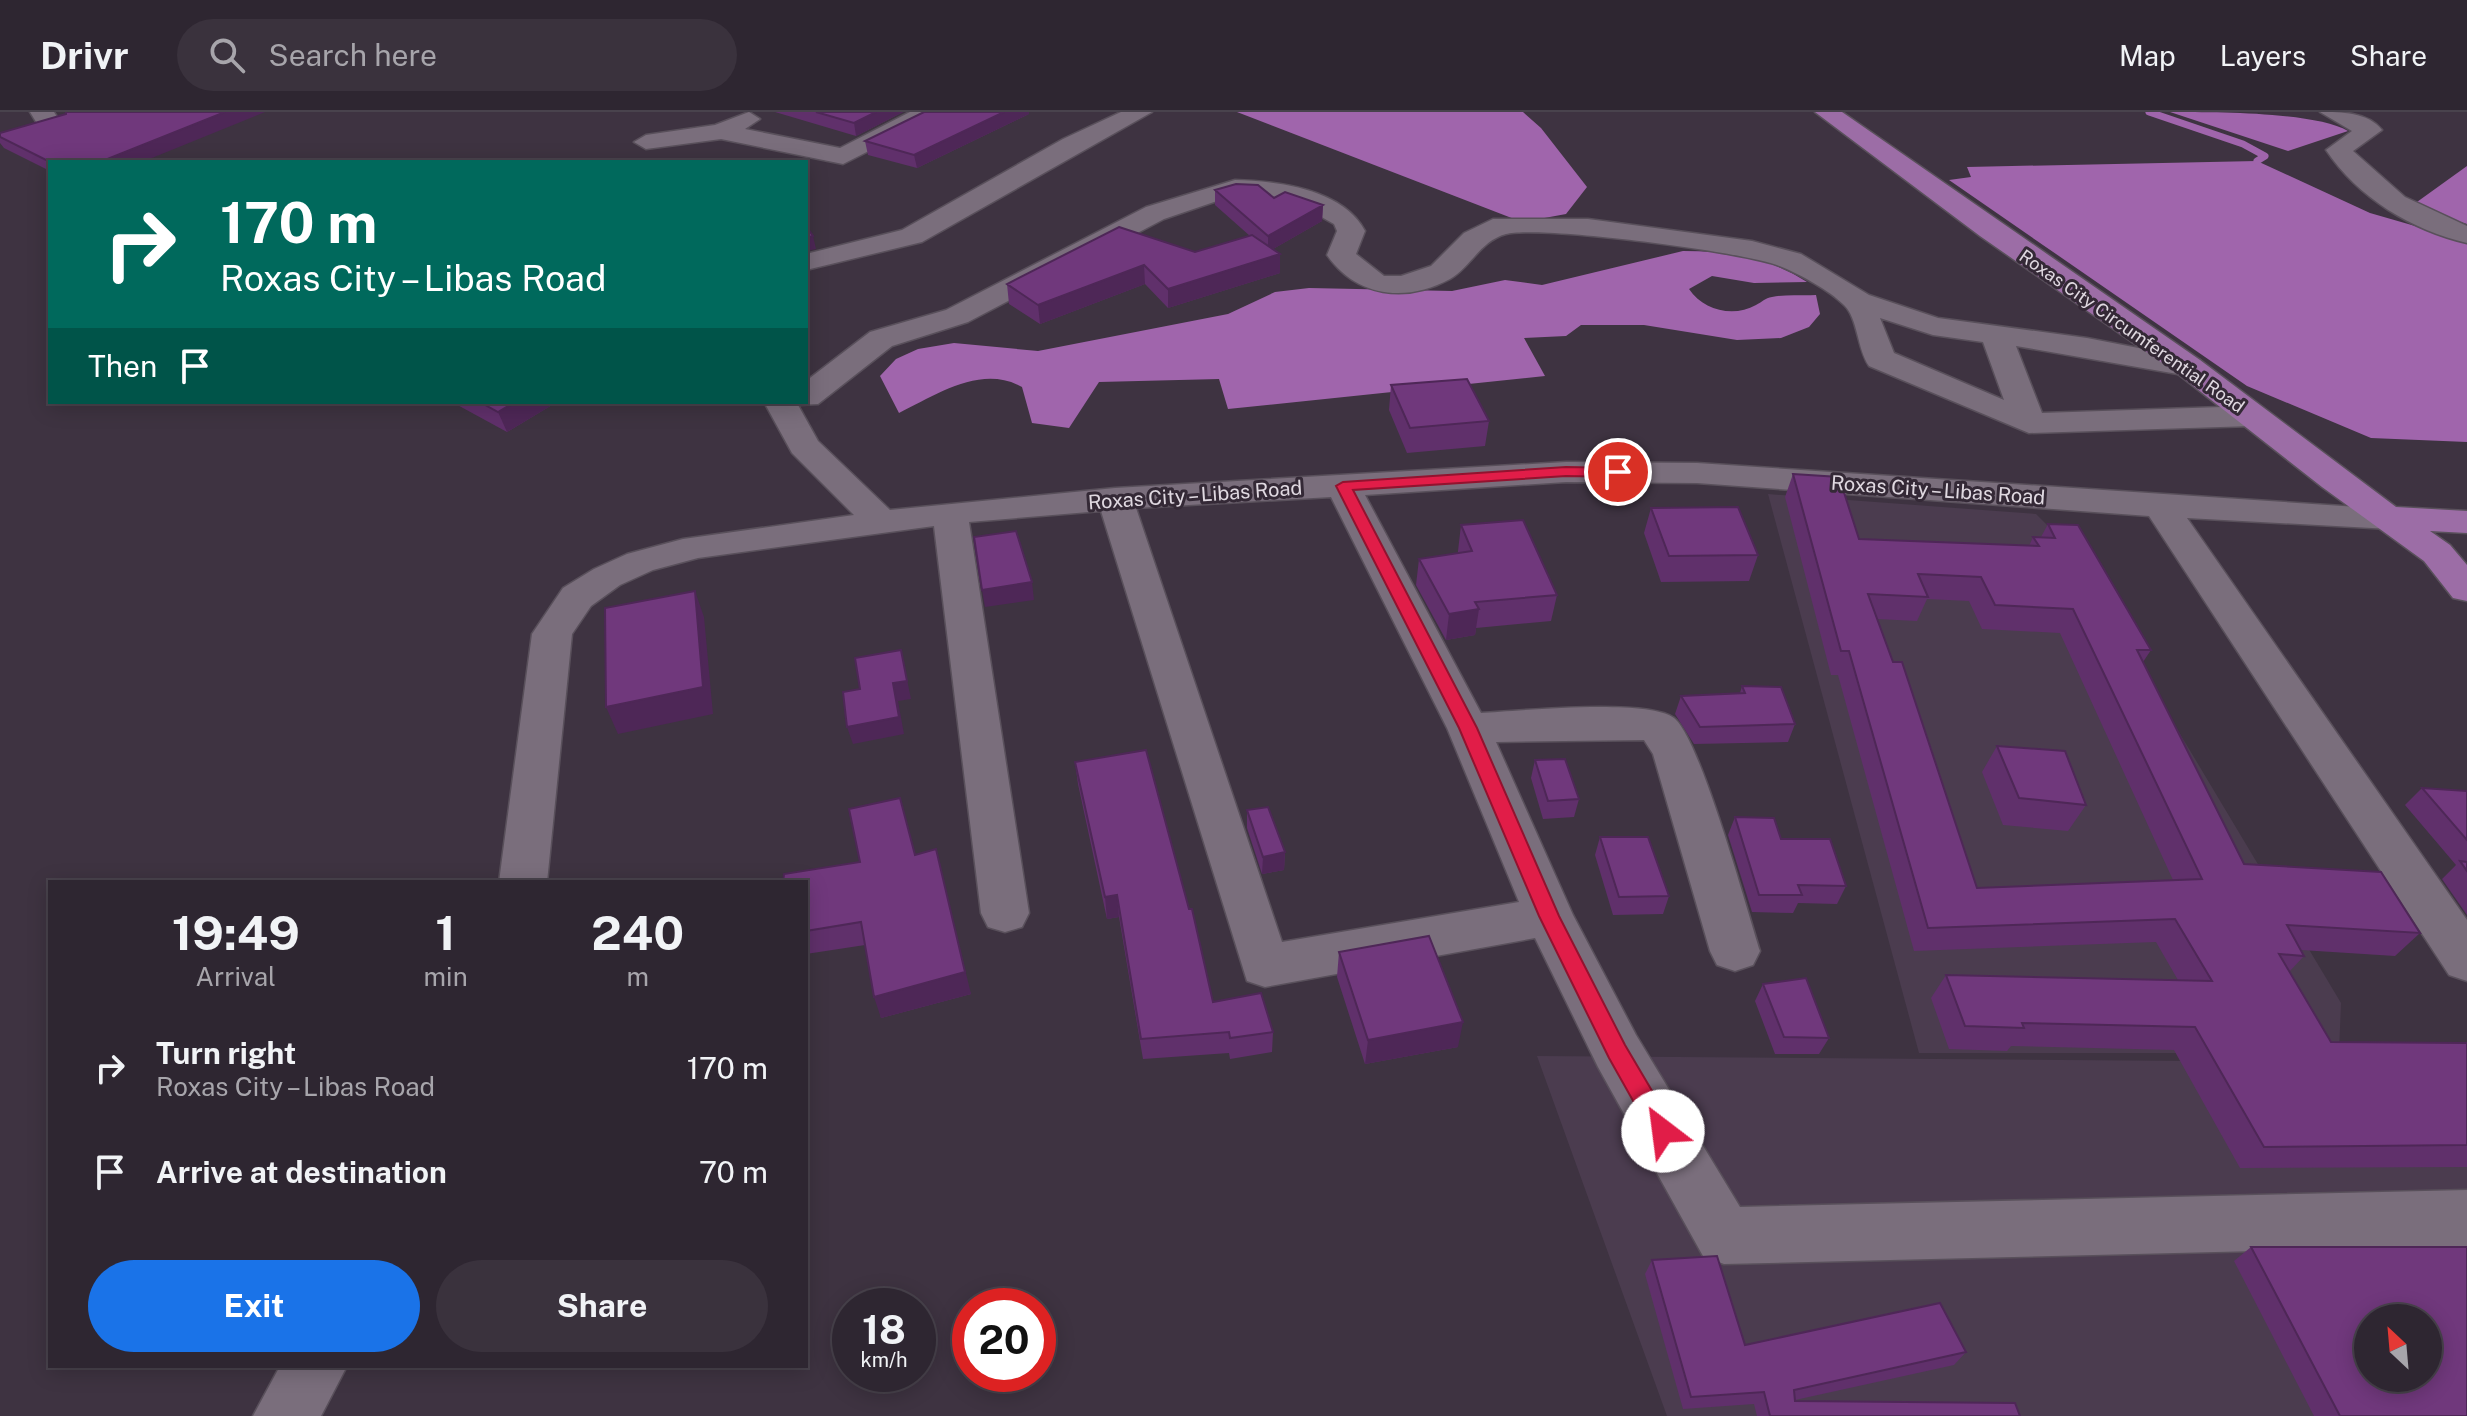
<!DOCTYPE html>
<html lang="en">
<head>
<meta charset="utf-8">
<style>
  :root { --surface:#2e2631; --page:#3a323d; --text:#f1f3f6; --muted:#a7a5ab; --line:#49434d; --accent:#1a73e8 }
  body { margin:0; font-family:"Public Sans",sans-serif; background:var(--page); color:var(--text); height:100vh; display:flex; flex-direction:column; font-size:30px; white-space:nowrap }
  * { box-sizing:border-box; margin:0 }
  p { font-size:26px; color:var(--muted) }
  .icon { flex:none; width:44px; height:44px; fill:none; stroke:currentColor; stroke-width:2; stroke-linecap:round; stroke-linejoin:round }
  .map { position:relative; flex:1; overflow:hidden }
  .sheet { position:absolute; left:48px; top:768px; width:760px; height:488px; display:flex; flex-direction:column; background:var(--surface); border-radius:0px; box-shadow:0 4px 20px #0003,0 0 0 2px var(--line) }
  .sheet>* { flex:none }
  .hud { position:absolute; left:48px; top:48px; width:760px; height:244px; border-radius:0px; box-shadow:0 4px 20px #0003,0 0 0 2px var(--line); background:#00695c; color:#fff; overflow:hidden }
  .needle { width:52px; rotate:334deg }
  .fabs { position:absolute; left:2354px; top:1192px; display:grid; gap:16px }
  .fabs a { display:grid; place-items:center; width:88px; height:88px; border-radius:50%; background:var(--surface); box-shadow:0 4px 20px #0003,0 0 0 2px var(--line); font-size:40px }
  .speed { position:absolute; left:832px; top:1176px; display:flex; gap:16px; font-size:40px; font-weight:700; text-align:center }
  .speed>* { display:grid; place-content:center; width:104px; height:104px; border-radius:50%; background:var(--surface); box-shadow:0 4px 20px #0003,0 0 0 2px var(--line); line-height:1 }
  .speed small { font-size:20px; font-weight:400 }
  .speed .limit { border:12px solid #d22; background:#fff; color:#111 }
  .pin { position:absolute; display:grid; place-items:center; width:68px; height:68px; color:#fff; margin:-34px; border:4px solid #fff; border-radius:50%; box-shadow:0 2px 8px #0007 }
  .me { position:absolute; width:88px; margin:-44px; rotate:330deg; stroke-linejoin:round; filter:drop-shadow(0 0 6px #0008) }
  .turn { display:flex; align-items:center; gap:28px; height:168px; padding:0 40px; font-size:36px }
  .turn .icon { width:104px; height:104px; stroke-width:2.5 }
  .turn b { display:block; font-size:56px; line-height:68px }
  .then { display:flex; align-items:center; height:76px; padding:0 40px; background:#0003; gap:16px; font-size:30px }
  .eta { display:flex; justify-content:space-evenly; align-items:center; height:136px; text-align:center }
  .eta b { font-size:48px; font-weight:700; line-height:56px }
  .action { display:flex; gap:16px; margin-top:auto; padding:16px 40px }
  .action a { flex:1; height:92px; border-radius:48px; background:var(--accent); color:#fff; font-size:32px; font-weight:700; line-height:92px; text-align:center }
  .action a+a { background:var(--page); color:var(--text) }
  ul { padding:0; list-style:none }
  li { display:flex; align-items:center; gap:24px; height:104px; padding:0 40px }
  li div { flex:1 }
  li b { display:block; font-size:30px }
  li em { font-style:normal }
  header { display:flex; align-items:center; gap:48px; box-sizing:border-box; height:112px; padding:0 40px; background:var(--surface); border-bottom:2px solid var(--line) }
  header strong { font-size:38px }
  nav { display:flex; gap:44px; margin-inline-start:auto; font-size:28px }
  .search { width:560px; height:72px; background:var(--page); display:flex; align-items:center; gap:20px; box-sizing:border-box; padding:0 28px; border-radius:44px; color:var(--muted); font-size:30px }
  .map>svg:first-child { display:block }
</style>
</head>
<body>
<header>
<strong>Drivr</strong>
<div class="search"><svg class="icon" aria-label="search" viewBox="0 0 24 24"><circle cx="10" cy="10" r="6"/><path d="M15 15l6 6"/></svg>Search here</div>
<nav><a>Map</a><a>Layers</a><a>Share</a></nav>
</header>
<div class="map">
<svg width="2467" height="1304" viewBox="0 0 2467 1304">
  <rect width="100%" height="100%" fill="#3e3341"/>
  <path fill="#4b3c4f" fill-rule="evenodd" d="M1768,382L2036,402L2067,433L2341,891L2339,941H1919Z
    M1537,944L2467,951V1304H1667ZM2368,1206H2428V1266H2368Z"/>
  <path fill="#a065ac" d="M1237,0H1523L1541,16L1587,75L1566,102L1522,110Z
    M2170,0C2216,0 2316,0 2348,19L2288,39Z
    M2257,49L2370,101L2467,129V330L2371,326L2247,274L1949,68L1971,65L1967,55Z
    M2467,54V112L2410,95Z
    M1683,139C1728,139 1769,145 1807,170L1754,171L1712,164L1689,177C1703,198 1733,206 1756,193C1762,190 1765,186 1772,185C1786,182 1802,184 1816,183L1820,202L1809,215L1781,226L1737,228L1644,213H1581L1566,224L1524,226L1545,264L1228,297L1219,267L1099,270L1069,316L1032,311L1022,275C981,252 936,283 899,301L880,264L896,247L918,237L954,231L1038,239L1228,202L1275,180L1309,176L1452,179L1505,168L1542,173Z"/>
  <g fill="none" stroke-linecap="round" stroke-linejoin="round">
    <path stroke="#a065ac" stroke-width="7" d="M2149,0L2243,32L2265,44L2257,49"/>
    <defs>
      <path id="minor" d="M30,0H54L62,13L59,18H41Z
        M749,0L760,7L745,17L840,36L910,0H940L936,5L843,52L721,27L646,37L634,30L646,23L715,13Z
        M1121,0H1152L922,130L806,158V142L902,118L1063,27Z
        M2320,0C2341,0 2368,0 2382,18L2353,39L2405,85L2467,114V131C2412,118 2358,86 2326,38L2352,19Z
        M1235,68C1278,69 1343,77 1365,119L1356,142L1384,164H1401L1431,154L1464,121L1493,107H1588L1752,129L1801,142L1869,183L1938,206L2087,226L2200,248L2205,255L2200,262L2189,264L2016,234L2042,301L2252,294L2264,297L2269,304L2264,311L2252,314L2029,321L1869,254C1857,237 1858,206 1844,193C1829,178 1801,163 1782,155C1750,140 1538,113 1506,122C1480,129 1471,155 1450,167C1406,191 1356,185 1327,143L1337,119L1334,112L1309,98L1266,85L1236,84L1214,90L1164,107L968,210L892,234L818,292L798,293L818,329L890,398L1115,376L1566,350L1697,351L2403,398L2408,406L2403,414L2390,417L2187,406L2467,808V869L2449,863L2149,404L1697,371L1566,370L1365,383L1481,601C1519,599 1647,586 1674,606C1700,626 1747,798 1760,839L1753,853L1735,859L1717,853L1710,839L1653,642L1644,628L1496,630L1573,803L1636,923L1740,1095L2467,1078V1134L1724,1152L1703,1144L1598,955L1535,826L1265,875L1247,869L1101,399L969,410L1029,801L1022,815L1005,820L988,815L981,801L934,414L698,446L653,458L620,473L591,494L572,522L547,770H499L532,522L563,476L594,457L627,442L683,427L854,403L792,341L764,290H806V269L870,220L946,198L1146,95ZM1880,206L1933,223L1983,230L2004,288L1894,241ZM1331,385L1447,616L1519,790L1282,830L1136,396Z
        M280,1254H347L321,1304H253Z"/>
      <path id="major" d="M1815,0H1842L2200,248L2396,395L2467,399V421L2430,419L2450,433L2467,453V489L2453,486L2424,449L2322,375L2178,262L1980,124Z"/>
    </defs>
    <use href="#minor" stroke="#59505b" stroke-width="3"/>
    <use href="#major" stroke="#59505b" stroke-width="3"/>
    <use href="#minor" fill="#7a6e7c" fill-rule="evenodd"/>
    <use href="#major" fill="#9c6da6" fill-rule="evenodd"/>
  </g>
  <path fill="#60306b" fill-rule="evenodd" d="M775,0H903L856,24Z
    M1029,2L917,56L868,43L865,29Z
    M0,21L50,50V59L4,36L0,31Z
    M1215,78L1323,93L1322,109L1273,137L1280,142V161L1168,196L1145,172L1040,212L1009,192L1007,172L1195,140L1250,124L1215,93Z
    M1391,273L1489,309L1485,334L1407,341L1389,298Z
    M452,290H557L507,320Z
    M1793,362L1859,427L2029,434L2033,425H2041L2048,412L2151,538L2143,550L2244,752L2420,821L2395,844L2301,838L2304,844L2289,860L2331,930L2467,931V1055L2240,1056L2174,938L2011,934L2007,939L1949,937L1931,886L1946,863L2178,868L2156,830L1914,839L1838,563H1831L1785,385ZM1927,487L1969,489L1982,517L2060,521L2173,768L1977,776L1877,507L1917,509Z
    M1651,396L1758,443L1749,469L1661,470L1644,421Z
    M1461,413L1557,483L1551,509L1476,516L1475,523L1446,528L1416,473L1419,447L1458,441V439Z
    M1742,574L1795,612L1788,630L1694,632L1675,602L1681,584L1740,581Z
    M1997,634L2086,693L2068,719L2003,713L1982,660Z
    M1535,648L1579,687L1574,705L1543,707L1531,666Z
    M1075,650L1213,890L1273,920L1272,940L1230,947L1229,941L1143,947L1119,805L1107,807L1078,672Z
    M2422,676L2467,679V803L2442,767L2456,753L2405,693Z
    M1247,698L1285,740L1284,758L1262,762L1247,716Z
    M1735,705L1781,727L1846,774L1837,792L1798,791L1793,801L1752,800L1728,723Z
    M1600,725L1669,784L1663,802L1613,803L1595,743Z
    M915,743L971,882L881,906L865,833L806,842V770Z
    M1339,840L1458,935L1365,952L1337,865Z
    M1763,872L1829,926L1819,942H1775L1755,889Z
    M2251,1135L2467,1304H2314L2234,1149Z
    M1652,1148L1745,1233L1966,1240L1954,1253L1795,1288V1289L2020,1304H1757L1754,1292L1683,1297L1645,1162Z"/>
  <path fill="#4e2757" d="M225,0H265L142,50H100Z
    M876,0H903L856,24L854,11Z
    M1004,0H1029V2L917,56L914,43Z
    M1323,93L1322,109L1268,140V124Z
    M813,124L816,137L806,139V126Z
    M1280,142V161L1168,196V177Z
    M1144,153L1145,172L1040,212L1038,193Z
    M515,290H557L507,320L498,300Z
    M1032,470L1034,488L985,495L982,478Z
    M695,479L704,505L713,602L618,622L606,595Z
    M1479,497L1475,523L1446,528L1449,502Z
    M901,538L911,587L898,589L904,622L853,632L847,615L893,571Z
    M936,737L971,882L881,906L874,885Z
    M1285,740L1284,758L1262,762L1263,745Z
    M1117,783L1119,805L1107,807L1105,785Z
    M1463,910L1458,935L1365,952L1368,928Z"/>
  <path fill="#70387c" stroke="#4e2757" stroke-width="2" fill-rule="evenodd" d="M66,0H225L100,50H50L0,25V21L66,2Z
    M816,0H876L854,11Z
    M924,0H1004L914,43L865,29Z
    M1236,72L1258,73L1274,86L1285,80L1323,93L1268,124L1215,78Z
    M806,114L813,124L806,126Z
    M1119,115L1195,140L1252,123L1280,142L1168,177L1144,153L1038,193L1007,172Z
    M1467,267L1489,309L1410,316L1391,273Z
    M480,290H515L498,300Z
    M1793,362L1839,365L1859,427L2039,434L2033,425L2055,426L2048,412L2078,413L2151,538H2137L2244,752L2381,760L2420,821L2287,813L2304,844L2279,842L2331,930L2467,931V1033L2264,1035L2195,915L2022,911L2024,916L1965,914L1946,863L2212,869L2175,807L1928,816L1849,539H1841ZM1918,462L1981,465L1995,493L2073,497L2202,767L1977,776L1902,550H1893L1868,482L1928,485Z
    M1738,395L1758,443L1669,444L1651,396Z
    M1523,408L1557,483L1475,490L1479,497L1449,502L1419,447L1472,439L1461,413Z
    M1016,419L1032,470L982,478L974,425Z
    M695,479L703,575L606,595L605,496Z
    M901,538L907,569L893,571L899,605L847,615L843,580L860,577L855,546Z
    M1742,574L1781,575L1795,612L1700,615L1681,584L1745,581Z
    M1997,634L2065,639L2086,693L2019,686Z
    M1146,638L1189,797H1192L1213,890L1261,881L1273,920L1230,926L1229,920L1141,927L1117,783L1105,785L1075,650Z
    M1565,647L1579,687L1548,689L1535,648Z
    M2422,676L2467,679V728Z
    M900,686L915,743L936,737L965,860L874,885L861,810L806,819V770H783L784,762L860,750L849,697Z
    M1268,695L1285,740L1263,745L1247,698Z
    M1735,705L1774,706L1781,727H1830L1846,774L1798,773L1802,783H1759Z
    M1600,725H1648L1669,784L1619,785Z
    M2460,749L2467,750V759Z
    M1429,824L1463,910L1368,928L1339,840Z
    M1806,866L1829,926L1784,925L1763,872Z
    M2251,1135H2467V1304H2340ZM2368,1206H2428V1266H2368Z
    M1717,1144L1745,1233L1940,1191L1966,1240L1794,1278L1795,1289L2015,1291L2020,1304H1770L1764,1280L1691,1285L1652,1148Z"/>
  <path fill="#e11d48" stroke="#92132f" stroke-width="2" d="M1566,355L1618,356L1626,360L1618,365L1566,364L1353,378L1477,616L1559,804L1625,933L1671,1011L1674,1019L1671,1026L1663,1029L1654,1026L1609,946L1539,804L1459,616L1336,374L1343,370Z"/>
  <g text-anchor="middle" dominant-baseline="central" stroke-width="6" stroke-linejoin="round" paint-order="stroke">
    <g font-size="18" fill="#e0d9e1" stroke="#342936">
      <text transform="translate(2132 219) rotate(35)">Roxas City Circumferential Road</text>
    </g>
    <g font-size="20" fill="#e0d9e1" stroke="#342936">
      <text transform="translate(1938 378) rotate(4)">Roxas City – Libas Road</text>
      <text transform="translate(1195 383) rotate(-4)">Roxas City – Libas Road</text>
    </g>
  </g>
</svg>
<div class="fabs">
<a><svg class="needle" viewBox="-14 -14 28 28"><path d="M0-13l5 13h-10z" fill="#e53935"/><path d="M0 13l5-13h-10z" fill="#a7a5ab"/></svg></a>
</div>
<div class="speed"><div>18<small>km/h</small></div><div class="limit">20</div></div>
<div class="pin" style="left:1618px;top:360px;background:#d93025"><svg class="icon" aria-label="arrive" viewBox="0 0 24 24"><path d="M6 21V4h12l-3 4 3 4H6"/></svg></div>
<svg class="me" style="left:1663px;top:1019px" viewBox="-20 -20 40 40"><circle r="19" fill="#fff"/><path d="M0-13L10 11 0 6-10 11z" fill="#e11d48"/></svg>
<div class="hud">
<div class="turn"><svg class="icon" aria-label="right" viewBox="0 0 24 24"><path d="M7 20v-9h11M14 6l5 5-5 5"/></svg><div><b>170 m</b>Roxas City – Libas Road</div></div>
<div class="then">Then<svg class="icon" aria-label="arrive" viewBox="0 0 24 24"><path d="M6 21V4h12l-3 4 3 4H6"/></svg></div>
</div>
<section class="sheet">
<div class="eta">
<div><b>19:49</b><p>Arrival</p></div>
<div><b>1</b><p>min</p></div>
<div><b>240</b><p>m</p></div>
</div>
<ul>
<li><svg class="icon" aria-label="right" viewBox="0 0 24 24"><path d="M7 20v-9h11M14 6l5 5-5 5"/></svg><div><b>Turn right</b><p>Roxas City – Libas Road</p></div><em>170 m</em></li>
<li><svg class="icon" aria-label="arrive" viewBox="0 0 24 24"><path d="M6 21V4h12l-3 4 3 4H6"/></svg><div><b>Arrive at destination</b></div><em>70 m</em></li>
</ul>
<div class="action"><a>Exit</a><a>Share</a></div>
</section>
</div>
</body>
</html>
